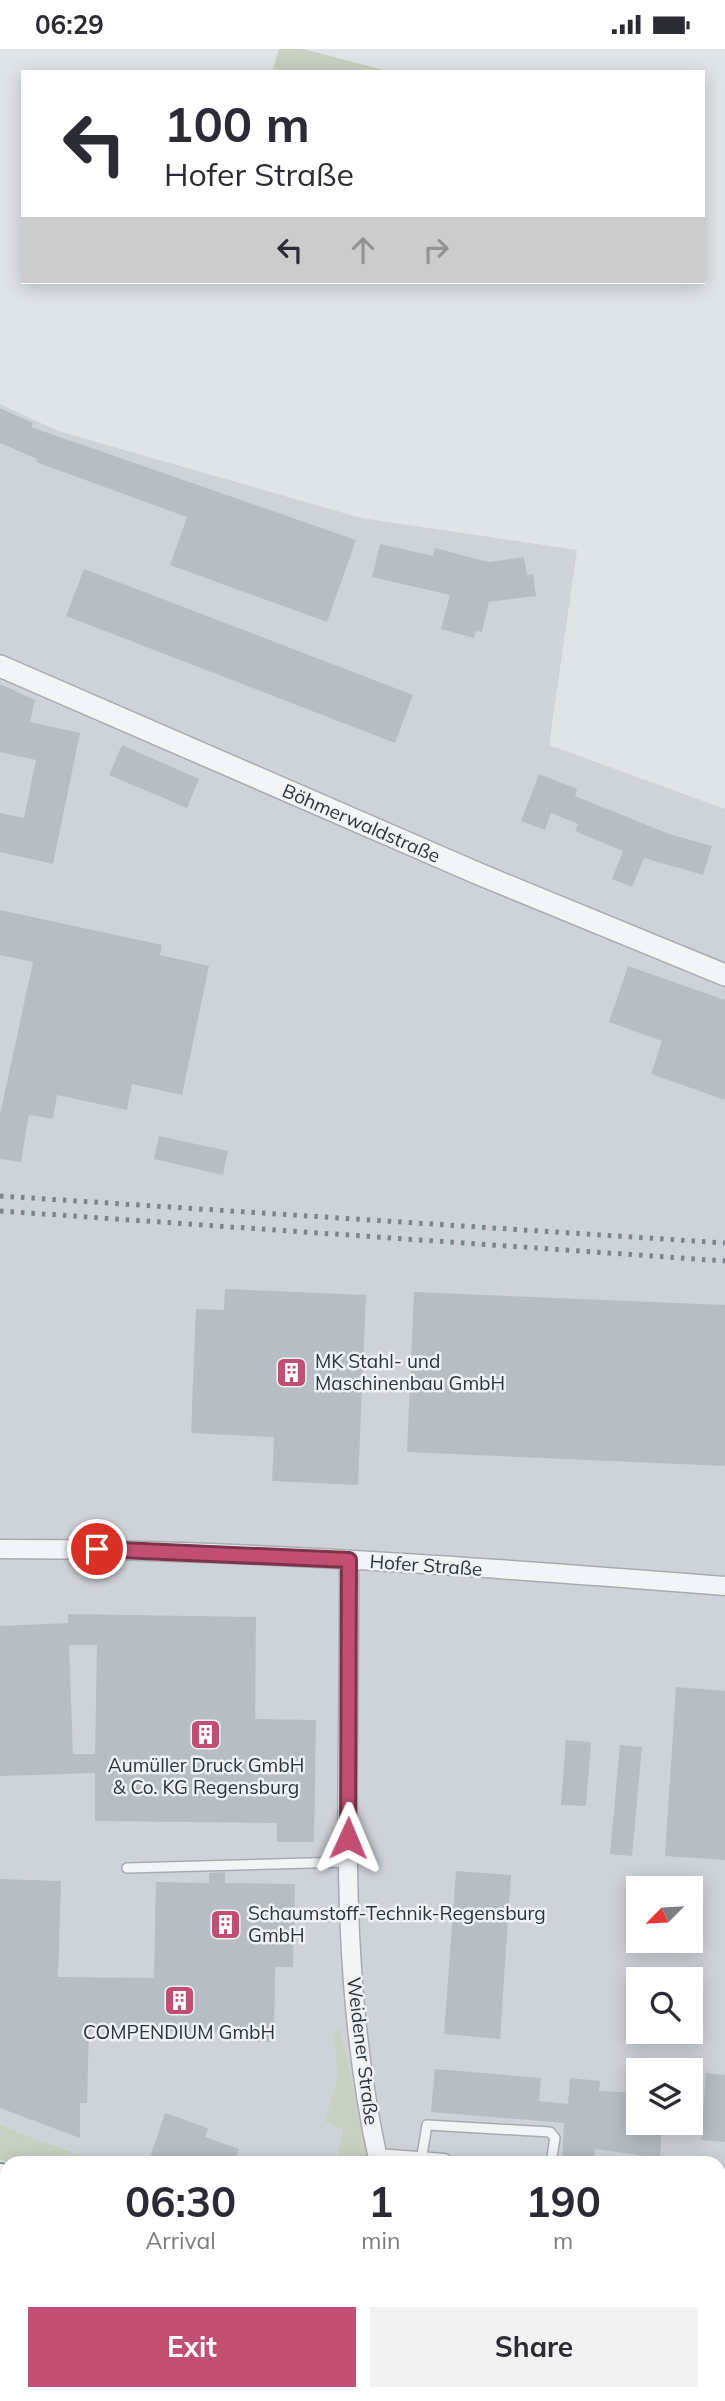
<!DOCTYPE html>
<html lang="en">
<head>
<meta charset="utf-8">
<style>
  :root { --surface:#fff; --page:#f2f2f3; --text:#2b2b33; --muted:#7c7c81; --accent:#c24f73 }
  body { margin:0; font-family:Mulish,sans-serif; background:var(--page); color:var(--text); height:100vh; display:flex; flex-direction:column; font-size:26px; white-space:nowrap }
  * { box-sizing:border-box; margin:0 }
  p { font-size:23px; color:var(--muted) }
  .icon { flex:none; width:38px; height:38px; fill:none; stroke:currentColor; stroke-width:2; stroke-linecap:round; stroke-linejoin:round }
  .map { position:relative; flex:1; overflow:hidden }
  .panel { position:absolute; left:0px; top:2107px; width:726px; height:245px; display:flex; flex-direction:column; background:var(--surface); border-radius:21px 21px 0 0; box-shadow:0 4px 18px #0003 }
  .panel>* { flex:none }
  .hud { position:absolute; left:21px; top:21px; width:684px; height:214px; border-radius:0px; box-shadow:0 4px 18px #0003; background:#fff; color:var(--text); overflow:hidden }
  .needle { width:46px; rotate:246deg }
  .buttons { position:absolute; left:626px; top:1827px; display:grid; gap:14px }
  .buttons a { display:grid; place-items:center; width:77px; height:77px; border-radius:0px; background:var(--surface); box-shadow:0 4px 18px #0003; font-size:35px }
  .pin { position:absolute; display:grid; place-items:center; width:60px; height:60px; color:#fff; margin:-30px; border:4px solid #fff; border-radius:50%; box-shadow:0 2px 7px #0007 }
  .me { position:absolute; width:77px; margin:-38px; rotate:1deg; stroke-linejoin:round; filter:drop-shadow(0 0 5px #0008) }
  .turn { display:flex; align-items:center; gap:24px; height:147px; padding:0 28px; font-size:32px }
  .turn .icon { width:91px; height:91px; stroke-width:2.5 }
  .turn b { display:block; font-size:49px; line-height:60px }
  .lanes { display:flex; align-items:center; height:66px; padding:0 28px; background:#0003; justify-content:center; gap:35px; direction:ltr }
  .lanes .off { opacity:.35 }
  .eta { display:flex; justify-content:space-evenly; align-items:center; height:119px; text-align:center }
  .eta b { font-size:42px; font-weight:700; line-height:49px }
  .cta { display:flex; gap:14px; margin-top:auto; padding:14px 28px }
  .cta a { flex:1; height:80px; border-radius:0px; background:var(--accent); color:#fff; font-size:28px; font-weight:700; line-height:80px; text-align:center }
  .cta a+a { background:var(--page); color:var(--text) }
  .status { display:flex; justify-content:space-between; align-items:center; height:49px; padding:0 35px; background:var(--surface); direction:ltr }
  .status svg { height:19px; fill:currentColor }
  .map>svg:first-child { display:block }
</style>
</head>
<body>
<div class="status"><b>06:29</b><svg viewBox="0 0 49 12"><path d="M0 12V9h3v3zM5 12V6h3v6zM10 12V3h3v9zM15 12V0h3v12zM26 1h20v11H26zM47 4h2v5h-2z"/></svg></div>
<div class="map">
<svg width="725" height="2352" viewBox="0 0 725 2352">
  <rect width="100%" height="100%" fill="#dfe4e7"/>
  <path fill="#ced3d9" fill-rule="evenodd" d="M0,355L58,382L361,469L577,501L549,696L725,760V2352H187L194,2345H719V2114H369L339,1980L333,1982L338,2029L324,2072L343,2079L335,2114H100L0,2076ZM639,1839H691V1892H639ZM639,1930H691V1983H639ZM639,2021H691V2074H639Z
    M0,2276L7,2283V2345H69L76,2352H0Z"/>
  <path fill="#c7d0c1" d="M279,0H303L392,23H272Z
    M340,1980L369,2114H335L343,2080L324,2072L338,2029L333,1982Z
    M0,2076L100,2114H9L0,2111Z"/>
  <path fill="#b7bec3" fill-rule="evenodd" d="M0,359L33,374L31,378L356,491L327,573L170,516L187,468L36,413L37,410L0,394Z
    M380,495L433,507L435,499L488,513L524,508L527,526L533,525L536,547L489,553L482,583L476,582L474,589L441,580L450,546L372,528Z
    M84,520L413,646L395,694L66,567Z
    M0,635L35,651L30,673L80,684L53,815L0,803V764L24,769L36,711L0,703Z
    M122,696L199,730L187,759L109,726Z
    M539,725L577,740L575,747L669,785L712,797L703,826L644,809L632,838L612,830L623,802L575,782L578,775L551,764L545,781L521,772Z
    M0,861L162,896L160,906L209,917L182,1046L132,1035L127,1061L57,1046L53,1070L29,1066L21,1113L0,1110V1066L33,913L0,906Z
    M628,917L725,951V1051L651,1025L662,992L609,973Z
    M159,1087L228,1102L223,1126L154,1110Z
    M225,1240L366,1246L358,1436L272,1432L274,1388L191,1384L196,1260L224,1261Z
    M414,1243L725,1256V1417L407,1403Z
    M68,1565L256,1568L255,1670L316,1671L314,1793H277V1774L95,1772V1724L0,1727V1577L68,1574ZM69,1596H97L95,1705H73Z
    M676,1638L725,1642V1811L665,1807Z
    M566,1691L591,1693L586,1757L561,1756Z
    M620,1696L642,1698L632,1807L610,1805Z
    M456,1822L511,1826L500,1990L444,1985Z
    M225,1823V1834L295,1835L293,1918H275L274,1993L232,1992V1983L89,1981L87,2054H80V2089L0,2059V1830L61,1832L58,1928L154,1929L156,1833L209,1834V1824Z
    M435,2020L541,2029L539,2052L568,2055L570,2029L600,2032L599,2042L639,2044V2074H662L660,2109L595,2100L594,2111L562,2108L564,2074L431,2063Z
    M706,2024L725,2026V2093L701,2091Z
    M165,2064L208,2079L205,2088L239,2100L234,2114H148Z"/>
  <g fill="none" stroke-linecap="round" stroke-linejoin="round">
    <defs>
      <path id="service" d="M127,1819L347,1813
        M421,2112L427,2076L550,2083L555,2089L551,2114"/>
      <path id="minor" d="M0,1500C242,1500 484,1518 725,1537
        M349,1511C351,1712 334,1917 379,2114
        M377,2109L444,2114
        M453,2345L456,2352"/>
      <g id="tertiary">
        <path id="s1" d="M0,617L479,825L725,926"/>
      </g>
      <path id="trunk" d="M0,2129L7,2132
        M659,2345L683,2352"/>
    </defs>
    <use href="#service" stroke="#a5acb1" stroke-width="12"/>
    <use href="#minor" stroke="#a5acb1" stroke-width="21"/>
    <use href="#tertiary" stroke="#a5acb1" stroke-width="24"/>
    <use href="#trunk" stroke="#88939c" stroke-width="32"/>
    <path stroke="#b6babe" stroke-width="3.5" stroke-dasharray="5 5" stroke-linecap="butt" d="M0,2170L7,2173"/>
    <use href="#service" stroke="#f2f4f6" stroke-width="9"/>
    <use href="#minor" stroke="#f2f4f6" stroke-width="18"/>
    <use href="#tertiary" stroke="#f2f4f6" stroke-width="21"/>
    <use href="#trunk" stroke="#fff" stroke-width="28"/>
    <path stroke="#7a868f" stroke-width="5" stroke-dasharray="3.5 7" stroke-linecap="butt" d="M0,1147L725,1194
      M0,1162L725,1212"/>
  </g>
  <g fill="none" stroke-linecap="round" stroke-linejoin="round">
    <defs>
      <path id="route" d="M97,1500L349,1511L348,1789"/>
    </defs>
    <use href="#route" stroke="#7e334b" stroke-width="18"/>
    <use href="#route" stroke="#c24f73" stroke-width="12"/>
  </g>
  <defs>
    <symbol id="building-square" viewBox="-11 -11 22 22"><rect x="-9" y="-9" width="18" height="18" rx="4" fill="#c24f73" stroke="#eef2f5"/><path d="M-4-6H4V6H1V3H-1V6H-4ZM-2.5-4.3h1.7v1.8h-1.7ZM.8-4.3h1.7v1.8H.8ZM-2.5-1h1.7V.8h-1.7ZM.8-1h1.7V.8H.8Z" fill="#fff"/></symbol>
  </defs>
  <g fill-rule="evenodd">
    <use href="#building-square" x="274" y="1306" width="35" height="35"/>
    <use href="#building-square" x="188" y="1668" width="35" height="35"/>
    <use href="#building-square" x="208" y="1858" width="35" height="35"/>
    <use href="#building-square" x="162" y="1934" width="35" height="35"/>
  </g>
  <g text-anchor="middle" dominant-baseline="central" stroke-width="5" stroke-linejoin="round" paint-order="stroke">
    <g font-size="19" fill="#2a343d" stroke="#eef2f5">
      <text stroke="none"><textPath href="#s1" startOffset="394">Böhmerwaldstraße</textPath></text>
      <text transform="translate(426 1516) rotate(4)">Hofer Straße</text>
      <text transform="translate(363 2002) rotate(83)">Weidener Straße</text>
    </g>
    <g font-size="19" fill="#2a343d" stroke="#eef2f5" text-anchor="start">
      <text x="315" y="1312">MK Stahl- und<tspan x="315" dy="22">Maschinenbau GmbH</tspan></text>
      <text x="206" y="1716" text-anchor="middle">Aumüller Druck GmbH<tspan x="206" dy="22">&amp; Co. KG Regensburg</tspan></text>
      <text x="248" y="1864">Schaumstoff-Technik-Regensburg<tspan x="248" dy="22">GmbH</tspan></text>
      <text x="179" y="1983" text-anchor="middle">COMPENDIUM GmbH</text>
    </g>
  </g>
</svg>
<div class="buttons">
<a><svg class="needle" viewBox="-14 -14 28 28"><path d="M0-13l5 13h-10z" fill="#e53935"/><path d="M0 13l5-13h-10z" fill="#7c7c81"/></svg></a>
<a><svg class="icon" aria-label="search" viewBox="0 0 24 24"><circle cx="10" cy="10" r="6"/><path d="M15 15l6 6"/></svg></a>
<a><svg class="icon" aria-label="layers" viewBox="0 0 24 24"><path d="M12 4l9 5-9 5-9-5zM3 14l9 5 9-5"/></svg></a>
</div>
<div class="pin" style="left:97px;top:1500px;background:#d93025"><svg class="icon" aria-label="arrive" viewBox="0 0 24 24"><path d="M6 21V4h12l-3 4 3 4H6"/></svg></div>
<svg class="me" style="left:348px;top:1789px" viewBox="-20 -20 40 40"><path d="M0-17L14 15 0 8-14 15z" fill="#c24f73" stroke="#fff" stroke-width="4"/></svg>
<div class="hud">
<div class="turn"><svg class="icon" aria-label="left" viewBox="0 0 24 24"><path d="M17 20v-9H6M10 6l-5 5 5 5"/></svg><div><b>100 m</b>Hofer Straße</div></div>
<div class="lanes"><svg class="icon" aria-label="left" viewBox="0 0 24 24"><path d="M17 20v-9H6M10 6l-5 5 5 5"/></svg><svg class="icon off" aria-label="ahead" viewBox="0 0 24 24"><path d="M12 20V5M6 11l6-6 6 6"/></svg><svg class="icon off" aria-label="right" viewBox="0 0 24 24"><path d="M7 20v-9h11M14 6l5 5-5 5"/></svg></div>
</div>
<section class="panel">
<div class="eta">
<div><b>06:30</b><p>Arrival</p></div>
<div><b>1</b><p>min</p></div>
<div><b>190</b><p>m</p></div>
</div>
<div class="cta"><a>Exit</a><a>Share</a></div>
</section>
</div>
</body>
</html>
